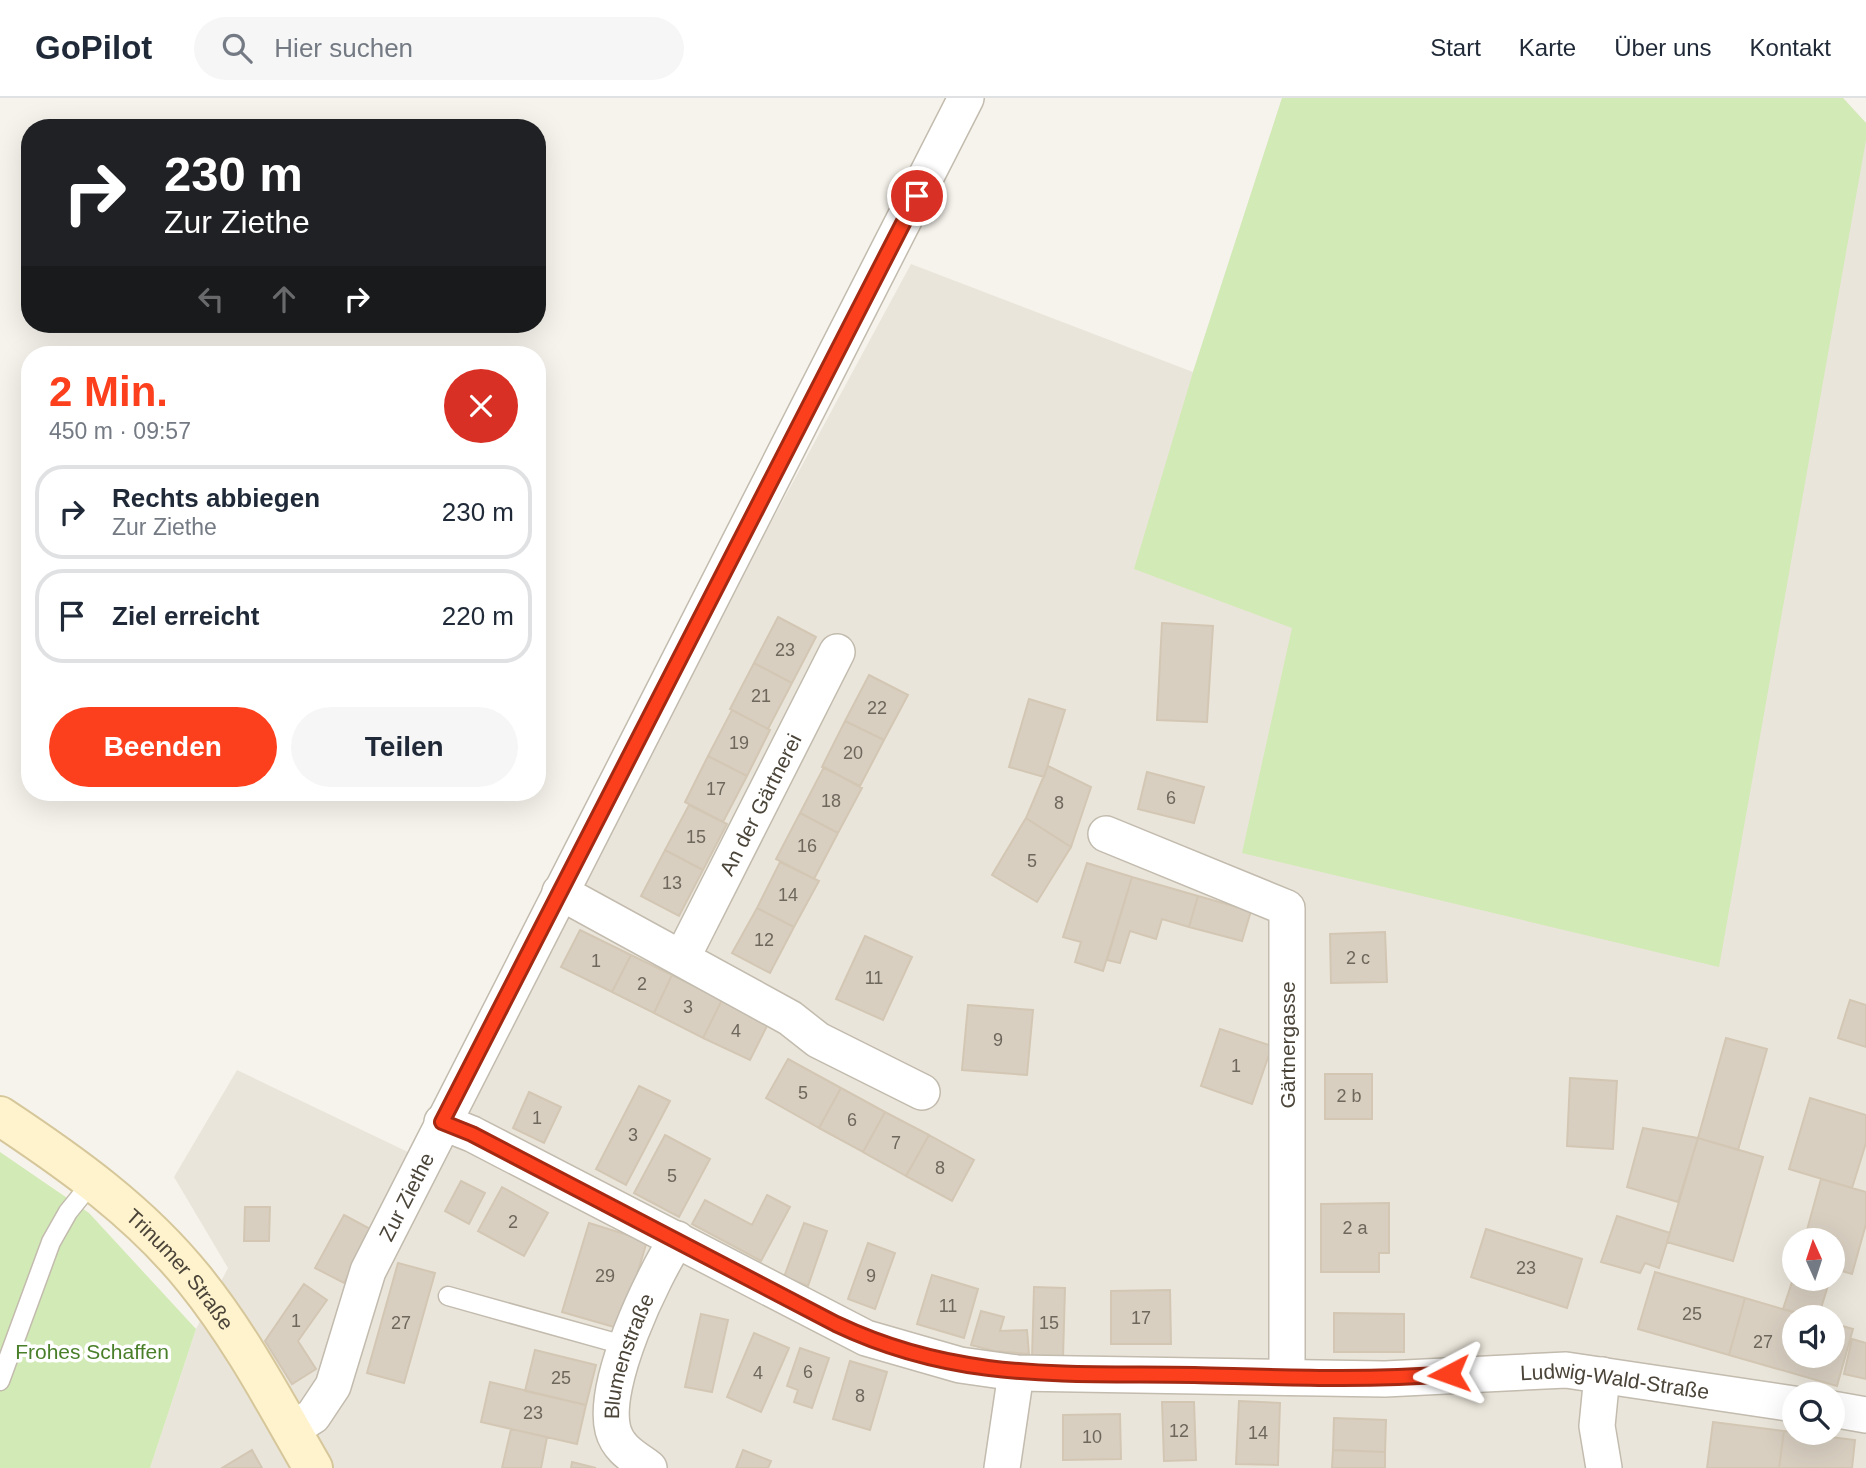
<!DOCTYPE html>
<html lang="de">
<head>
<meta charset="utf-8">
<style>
  :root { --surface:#fff; --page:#f6f6f7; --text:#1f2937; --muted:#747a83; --line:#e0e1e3; --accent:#fc3f1d }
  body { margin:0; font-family:Helvetica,sans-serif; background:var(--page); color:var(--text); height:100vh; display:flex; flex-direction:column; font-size:26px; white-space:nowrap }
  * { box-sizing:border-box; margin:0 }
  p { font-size:23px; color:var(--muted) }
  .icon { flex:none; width:38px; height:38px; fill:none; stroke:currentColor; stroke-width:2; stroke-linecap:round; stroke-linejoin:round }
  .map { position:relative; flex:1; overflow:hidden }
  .details { position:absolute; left:21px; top:248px; width:525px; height:455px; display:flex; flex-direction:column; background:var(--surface); border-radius:28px; box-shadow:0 7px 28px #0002 }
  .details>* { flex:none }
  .banner { position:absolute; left:21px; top:21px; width:525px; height:214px; border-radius:28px; box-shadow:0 7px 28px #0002; background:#202124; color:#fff; overflow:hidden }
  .needle { width:46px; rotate:357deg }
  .controls { position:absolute; left:1782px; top:1130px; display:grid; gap:14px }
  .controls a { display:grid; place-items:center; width:63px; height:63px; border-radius:50%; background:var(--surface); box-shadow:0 7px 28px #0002; font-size:35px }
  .pin { position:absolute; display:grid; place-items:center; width:60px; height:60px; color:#fff; margin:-30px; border:4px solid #fff; border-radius:50%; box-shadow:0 2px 7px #0007 }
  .me { position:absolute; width:77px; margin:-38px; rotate:266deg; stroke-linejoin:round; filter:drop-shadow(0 0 5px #0008) }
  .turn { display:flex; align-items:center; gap:24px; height:147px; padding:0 28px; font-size:32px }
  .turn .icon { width:91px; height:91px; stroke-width:2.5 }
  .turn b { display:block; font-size:49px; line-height:60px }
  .lanes { display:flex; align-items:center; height:66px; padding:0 28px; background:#0003; justify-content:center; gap:35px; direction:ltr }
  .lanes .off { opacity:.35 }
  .round { display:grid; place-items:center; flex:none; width:74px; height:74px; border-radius:37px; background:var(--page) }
  .headline { display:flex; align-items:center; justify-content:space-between; height:119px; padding:0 28px }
  h1 { font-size:42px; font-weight:800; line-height:52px; color:var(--accent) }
  .cta { display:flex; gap:14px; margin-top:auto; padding:14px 28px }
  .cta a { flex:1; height:80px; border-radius:42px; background:var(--accent); color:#fff; font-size:28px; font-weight:800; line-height:80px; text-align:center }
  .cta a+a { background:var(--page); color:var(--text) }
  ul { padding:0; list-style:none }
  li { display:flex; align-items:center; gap:21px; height:94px; margin:0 14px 10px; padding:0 14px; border:4px solid var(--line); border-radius:28px }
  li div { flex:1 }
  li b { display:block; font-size:26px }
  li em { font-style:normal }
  header { display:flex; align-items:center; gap:42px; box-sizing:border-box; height:98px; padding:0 35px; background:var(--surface); border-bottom:2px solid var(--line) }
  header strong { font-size:33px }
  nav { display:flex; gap:38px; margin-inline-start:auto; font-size:24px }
  .search { width:490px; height:63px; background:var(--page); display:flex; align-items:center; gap:18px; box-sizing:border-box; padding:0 24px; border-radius:38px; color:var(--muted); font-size:26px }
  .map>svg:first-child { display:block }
</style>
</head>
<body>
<header>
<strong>GoPilot</strong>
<div class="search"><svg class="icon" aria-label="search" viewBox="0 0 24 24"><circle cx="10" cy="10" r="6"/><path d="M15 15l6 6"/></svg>Hier suchen</div>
<nav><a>Start</a><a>Karte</a><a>Über uns</a><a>Kontakt</a></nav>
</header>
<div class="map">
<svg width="1866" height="1370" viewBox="0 0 1866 1370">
  <rect width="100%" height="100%" fill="#f6f3ec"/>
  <path fill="#eae5da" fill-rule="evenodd" d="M1282,0H1843L1866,25V1370H150L196,1231L228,1170L174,1079L237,972L435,1067L558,818L911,166L1193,274ZM1794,1143H1832V1181H1794ZM1794,1220H1832V1258H1794ZM1794,1297H1832V1335H1794Z"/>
  <path fill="#d2eab5" d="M1282,0H1843L1866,25V42L1719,869L1242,755L1292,530L1134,471L1193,274Z
    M0,1054L89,1115L196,1231L150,1370H0Z"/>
  <path fill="#d8cfc1" stroke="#d3c7b4" stroke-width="2" d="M778,519L816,539L792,585L754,565Z
    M1162,525L1213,528L1207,624L1157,622Z
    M754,565L792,585L768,631L730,611Z
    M869,577L908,597L884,642L845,623Z
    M1029,601L1065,612L1044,679L1009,669Z
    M732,612L770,632L747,678L708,658Z
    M845,623L884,642L860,688L822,669Z
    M708,658L747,678L723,724L685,704Z
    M1048,668L1091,689L1071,749L1026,720Z
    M824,669L862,690L838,735L800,715Z
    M1147,674L1204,689L1194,725L1138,711Z
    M689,707L727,726L703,772L665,752Z
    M800,715L838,735L814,781L776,761Z
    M1026,720L1071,749L1037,804L992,777Z
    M665,752L703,772L679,818L641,798Z
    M780,764L819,783L794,829L757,810Z
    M1087,765L1132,779L1103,873L1075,864L1081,844L1063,839Z
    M1132,779L1198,798L1189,829L1162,821L1156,841L1130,833L1120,865L1107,862Z
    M1198,798L1251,813L1242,843L1189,829Z
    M757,810L794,829L770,875L732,855Z
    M580,832L631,857L612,894L561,869Z
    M1385,834L1387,884L1331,885L1330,836Z
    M865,838L912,859L883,922L836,901Z
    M631,857L672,877L654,915L612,894Z
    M672,877L722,902L703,940L654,915Z
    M722,902L768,926L750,962L703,940Z
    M1850,902L1866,907V949L1838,940Z
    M968,907L1033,912L1027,977L962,972Z
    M1220,931L1272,948L1252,1006L1201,988Z
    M1726,940L1767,951L1738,1052L1698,1040Z
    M788,961L841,990L819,1030L766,1000Z
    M1325,976H1372V1021H1325Z
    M1570,980L1617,983L1613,1051L1567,1048Z
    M639,988L670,1003L626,1087L596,1071Z
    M841,990L885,1014L863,1054L819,1030Z
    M529,994L561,1009L544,1045L513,1030Z
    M1810,1000L1866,1017V1045L1852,1090L1789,1071Z
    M885,1014L929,1037L906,1078L863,1054Z
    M1643,1030L1698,1040L1678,1104L1627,1089Z
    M665,1037L710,1061L679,1119L634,1095Z
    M929,1037L974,1062L952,1103L906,1078Z
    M1698,1040L1763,1059L1733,1163L1667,1144Z
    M1821,1081L1866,1094V1126L1852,1176L1832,1170V1143H1804Z
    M461,1083L485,1095L469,1126L445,1113Z
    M502,1089L548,1115L524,1158L478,1133Z
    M767,1097L790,1109L761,1163L692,1126L705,1102L752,1127Z
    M1389,1105V1155H1379V1174H1321V1106Z
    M245,1109H270L269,1143H244Z
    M344,1117L372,1132L344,1185L315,1170Z
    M1617,1118L1670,1135L1659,1170L1645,1165L1640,1175L1601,1164Z
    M589,1125L647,1143L621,1231L562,1214Z
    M804,1125L827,1133L808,1188L784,1179Z
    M1486,1131L1582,1161L1567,1210L1471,1179Z
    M868,1145L895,1155L875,1211L848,1201Z
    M398,1165L435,1175L404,1285L367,1275Z
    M1655,1174L1745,1200L1729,1257L1638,1231Z
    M932,1177L978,1191L964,1240L917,1226Z
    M1794,1178V1181H1830L1818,1220L1783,1211Z
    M304,1186L327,1202L298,1243L316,1271L292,1286L265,1243Z
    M1034,1189L1065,1190L1063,1260H1032Z
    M1170,1192L1171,1246H1111V1193Z
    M1745,1200L1813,1220H1794V1258H1832V1225L1853,1231L1837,1288L1729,1257Z
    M981,1213L1004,1219L1000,1233L1027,1232L1029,1256L994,1253L971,1247Z
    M1334,1215L1404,1216V1254H1334Z
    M701,1216L728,1222L712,1294L685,1289Z
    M754,1235L789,1250L761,1314L727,1299Z
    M1852,1241L1866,1245V1281L1844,1276Z
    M800,1250L829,1260L812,1310L794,1304L798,1292L787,1288Z
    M535,1252L596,1267L586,1307L525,1293Z
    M850,1263L887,1274L870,1332L833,1321Z
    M490,1284L586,1307L577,1346L481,1324Z
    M1239,1303L1280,1305L1278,1367L1236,1366Z
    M1162,1304H1194L1196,1362L1164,1363Z
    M1120,1316L1121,1361L1063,1362V1317Z
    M1334,1320L1386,1322L1385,1354L1333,1352Z
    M1713,1324L1784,1333L1779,1370H1707Z
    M511,1331L547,1339L541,1370H502Z
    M1784,1333L1855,1342L1852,1370H1779Z
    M252,1352L262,1370H222Z
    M743,1352L771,1363L768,1370H736Z
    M1333,1352L1385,1354V1370H1332Z
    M572,1364L596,1370H571Z"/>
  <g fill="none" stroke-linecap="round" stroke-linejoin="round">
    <defs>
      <path id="service" d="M448,1198L627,1248
        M0,1283L51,1144L68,1114L93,1083"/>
      <g id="minor">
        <path d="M1106,736L1287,810V1279"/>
        <path d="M560,794L790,920L818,942L922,994"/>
        <path id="s1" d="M683,858L837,554"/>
        <path id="s2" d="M442,1024L472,1036L866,1240L960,1267L1016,1275L1385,1281L1566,1272L1794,1306"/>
        <path d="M1602,1277L1597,1328L1604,1370"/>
        <path d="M1832,1311L1866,1317"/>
        <path id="s3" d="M291,1332L313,1318L333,1288L368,1173L966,0"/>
        <path id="s4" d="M649,1370C634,1359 618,1351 613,1332C601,1286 652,1180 677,1141"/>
        <path d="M1002,1370L1016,1275"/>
      </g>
      <g id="secondary">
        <path id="s5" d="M0,1018C71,1065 140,1114 194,1181C241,1239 276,1306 313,1370"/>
      </g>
    </defs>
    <use href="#service" stroke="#c2bbae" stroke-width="21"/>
    <use href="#minor" stroke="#c2bbae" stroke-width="38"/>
    <use href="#secondary" stroke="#d6c79b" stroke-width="42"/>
    <use href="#service" stroke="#fff" stroke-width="18"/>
    <use href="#minor" stroke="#fff" stroke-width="35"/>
    <use href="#secondary" stroke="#fff3cd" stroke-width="38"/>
  </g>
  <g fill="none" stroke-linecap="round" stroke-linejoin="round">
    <defs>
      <path id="route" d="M917,98L442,1024L472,1036L836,1226C958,1284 1064,1275 1194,1277C1279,1279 1364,1283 1449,1276"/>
    </defs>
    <use href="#route" stroke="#a42913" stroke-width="18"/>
    <use href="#route" stroke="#fc3f1d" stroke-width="12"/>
  </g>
  <g text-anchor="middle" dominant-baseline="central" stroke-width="7" stroke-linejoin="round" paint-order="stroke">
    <g font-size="18" fill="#6e675b">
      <text x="785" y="552">23</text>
      <text x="761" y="598">21</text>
      <text x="877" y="610">22</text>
      <text x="739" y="645">19</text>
      <text x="853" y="655">20</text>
      <text x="716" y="691">17</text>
      <text x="1171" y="700">6</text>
      <text x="831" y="703">18</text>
      <text x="1059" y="705">8</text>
      <text x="696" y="739">15</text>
      <text x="807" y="748">16</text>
      <text x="1032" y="763">5</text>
      <text x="672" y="785">13</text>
      <text x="788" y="797">14</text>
      <text x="764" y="842">12</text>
      <text x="1358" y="860">2 c</text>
      <text x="596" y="863">1</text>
      <text x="874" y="880">11</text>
      <text x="642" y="886">2</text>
      <text x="688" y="909">3</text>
      <text x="736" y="933">4</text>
      <text x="998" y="942">9</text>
      <text x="1236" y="968">1</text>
      <text x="803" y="995">5</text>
      <text x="1349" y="998">2 b</text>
      <text x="537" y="1020">1</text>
      <text x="852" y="1022">6</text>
      <text x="633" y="1037">3</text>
      <text x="896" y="1045">7</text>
      <text x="940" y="1070">8</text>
      <text x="672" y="1078">5</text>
      <text x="513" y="1124">2</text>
      <text x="1355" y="1130">2 a</text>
      <text x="1526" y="1170">23</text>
      <text x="605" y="1178">29</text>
      <text x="871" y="1178">9</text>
      <text x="948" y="1208">11</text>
      <text x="1692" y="1216">25</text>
      <text x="1141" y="1220">17</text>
      <text x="296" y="1223">1</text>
      <text x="401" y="1225">27</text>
      <text x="1049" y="1225">15</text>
      <text x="1763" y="1244">27</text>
      <text x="808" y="1274">6</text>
      <text x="758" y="1275">4</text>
      <text x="561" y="1280">25</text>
      <text x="860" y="1298">8</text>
      <text x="533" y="1315">23</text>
      <text x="1179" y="1333">12</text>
      <text x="1258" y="1335">14</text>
      <text x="1092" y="1339">10</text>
    </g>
    <g font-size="21" fill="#4b4439" stroke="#fff">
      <text stroke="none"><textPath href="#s1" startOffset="170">An der Gärtnerei</textPath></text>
      <text transform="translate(1287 947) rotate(-90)">Gärtnergasse</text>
      <text stroke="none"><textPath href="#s3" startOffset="266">Zur Ziethe</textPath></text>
      <text stroke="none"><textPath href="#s5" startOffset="238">Trinumer Straße</textPath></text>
      <text stroke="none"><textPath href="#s4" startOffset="130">Blumenstraße</textPath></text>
      <text stroke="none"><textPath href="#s2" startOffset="1230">Ludwig-Wald-Straße</textPath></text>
    </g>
    <g font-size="21" fill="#4a7f2a" stroke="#fff">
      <text x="92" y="1253">Frohes Schaffen</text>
    </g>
  </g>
</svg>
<div class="controls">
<a><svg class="needle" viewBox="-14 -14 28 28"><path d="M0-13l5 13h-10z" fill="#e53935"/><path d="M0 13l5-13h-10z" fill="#747a83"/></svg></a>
<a><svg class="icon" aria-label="sound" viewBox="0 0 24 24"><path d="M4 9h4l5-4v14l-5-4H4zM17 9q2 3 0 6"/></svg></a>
<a><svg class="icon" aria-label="search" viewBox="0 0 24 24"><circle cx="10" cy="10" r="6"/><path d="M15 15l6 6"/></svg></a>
</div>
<div class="pin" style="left:917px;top:98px;background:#d93025"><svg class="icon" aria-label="arrive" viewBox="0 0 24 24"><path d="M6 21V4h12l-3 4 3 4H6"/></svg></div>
<svg class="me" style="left:1449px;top:1276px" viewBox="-20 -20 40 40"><path d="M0-17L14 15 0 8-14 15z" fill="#fc3f1d" stroke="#fff" stroke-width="4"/></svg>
<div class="banner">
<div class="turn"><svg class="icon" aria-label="right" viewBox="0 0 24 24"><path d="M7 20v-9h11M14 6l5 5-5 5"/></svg><div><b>230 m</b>Zur Ziethe</div></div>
<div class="lanes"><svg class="icon off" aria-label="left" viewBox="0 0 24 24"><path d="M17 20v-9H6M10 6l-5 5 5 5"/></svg><svg class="icon off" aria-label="ahead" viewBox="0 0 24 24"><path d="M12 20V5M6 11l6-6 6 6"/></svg><svg class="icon" aria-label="right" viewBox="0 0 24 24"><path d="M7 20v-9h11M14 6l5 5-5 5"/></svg></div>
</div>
<section class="details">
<div class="headline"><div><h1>2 Min.</h1><p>450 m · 09:57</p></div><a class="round" style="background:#d93025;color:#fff"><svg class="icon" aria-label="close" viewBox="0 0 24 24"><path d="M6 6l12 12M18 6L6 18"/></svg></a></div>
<ul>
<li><svg class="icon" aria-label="right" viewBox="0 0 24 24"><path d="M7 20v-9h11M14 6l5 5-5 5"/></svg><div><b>Rechts abbiegen</b><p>Zur Ziethe</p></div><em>230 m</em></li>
<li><svg class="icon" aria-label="arrive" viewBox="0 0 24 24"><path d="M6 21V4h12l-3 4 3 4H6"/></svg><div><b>Ziel erreicht</b></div><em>220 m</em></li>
</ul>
<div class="cta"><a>Beenden</a><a>Teilen</a></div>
</section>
</div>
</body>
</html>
